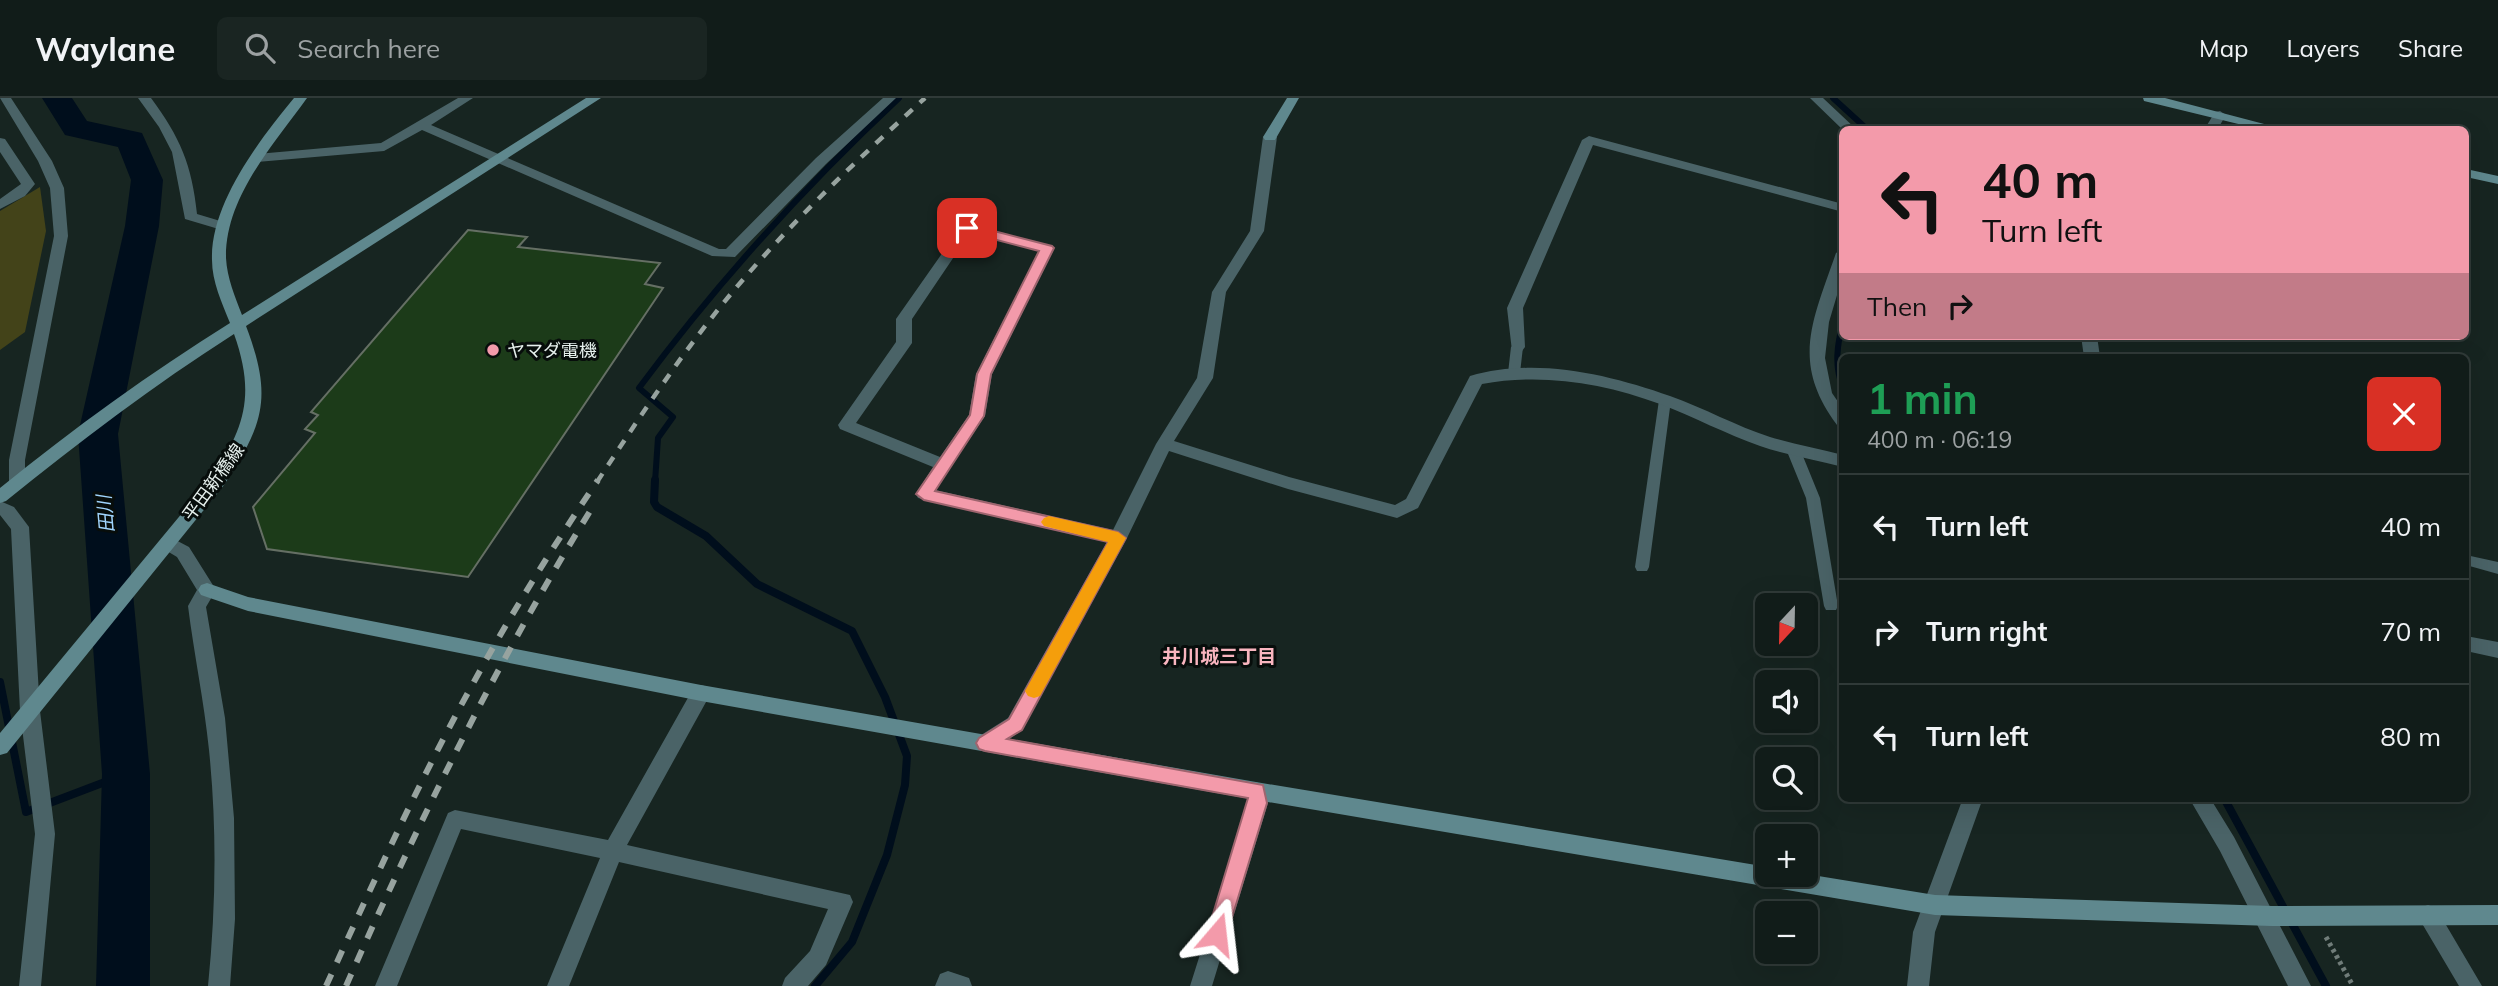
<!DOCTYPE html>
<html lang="en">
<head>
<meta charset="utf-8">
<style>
  :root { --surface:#111c19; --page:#1a2522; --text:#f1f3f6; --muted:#9ca1a2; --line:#303a38 }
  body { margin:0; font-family:Mulish,"Noto Sans JP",sans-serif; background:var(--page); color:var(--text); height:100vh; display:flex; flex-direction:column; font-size:26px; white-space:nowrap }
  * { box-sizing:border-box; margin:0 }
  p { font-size:23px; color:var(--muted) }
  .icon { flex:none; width:38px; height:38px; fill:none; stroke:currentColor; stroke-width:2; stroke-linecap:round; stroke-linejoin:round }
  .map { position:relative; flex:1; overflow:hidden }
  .drawer { position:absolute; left:1839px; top:256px; width:630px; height:448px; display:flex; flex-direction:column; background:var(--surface); border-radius:10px; box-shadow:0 7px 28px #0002,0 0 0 2px var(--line) }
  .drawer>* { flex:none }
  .hud { position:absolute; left:1839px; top:28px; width:630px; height:214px; border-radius:10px; box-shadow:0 7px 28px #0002,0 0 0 2px var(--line); background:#f39aaa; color:#111; overflow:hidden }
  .needle { width:46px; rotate:202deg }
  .buttons { position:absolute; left:1755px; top:495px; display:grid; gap:14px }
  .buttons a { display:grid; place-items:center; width:63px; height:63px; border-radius:10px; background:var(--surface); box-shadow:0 7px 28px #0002,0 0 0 2px var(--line); font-size:35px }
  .pin { position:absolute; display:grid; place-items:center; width:60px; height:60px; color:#fff; margin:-30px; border-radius:14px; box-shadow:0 4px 10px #0006 }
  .me { position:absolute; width:77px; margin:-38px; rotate:17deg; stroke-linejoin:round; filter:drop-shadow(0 0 5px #0008) }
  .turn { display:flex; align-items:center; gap:24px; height:147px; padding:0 28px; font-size:32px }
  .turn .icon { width:91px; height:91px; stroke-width:2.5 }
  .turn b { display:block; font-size:49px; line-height:60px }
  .then { display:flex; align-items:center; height:66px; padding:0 28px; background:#0003; gap:14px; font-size:26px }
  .round { display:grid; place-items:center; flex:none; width:74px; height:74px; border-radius:10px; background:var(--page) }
  .headline { display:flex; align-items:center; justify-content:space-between; height:119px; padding:0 28px }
  h1 { font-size:42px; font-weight:700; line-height:52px; color:#1e9e55 }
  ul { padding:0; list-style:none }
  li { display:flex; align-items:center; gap:21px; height:105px; padding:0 28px; border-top:2px solid var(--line) }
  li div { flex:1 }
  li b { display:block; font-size:26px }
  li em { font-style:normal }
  header { display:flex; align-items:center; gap:42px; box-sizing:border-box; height:98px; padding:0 35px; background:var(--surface); border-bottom:2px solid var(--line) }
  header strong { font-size:33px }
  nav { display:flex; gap:38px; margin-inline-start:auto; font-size:24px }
  .search { width:490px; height:63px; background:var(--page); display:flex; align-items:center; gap:18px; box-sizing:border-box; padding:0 24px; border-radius:10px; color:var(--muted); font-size:26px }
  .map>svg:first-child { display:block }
</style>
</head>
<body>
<header>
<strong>Waylane</strong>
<div class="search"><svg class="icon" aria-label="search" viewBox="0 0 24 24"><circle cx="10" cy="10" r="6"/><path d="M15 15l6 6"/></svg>Search here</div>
<nav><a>Map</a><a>Layers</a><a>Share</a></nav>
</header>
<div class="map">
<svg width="2498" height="888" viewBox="0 0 2498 888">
  <rect width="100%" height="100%" fill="#172521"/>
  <path fill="#434319" d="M40,89L46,133L25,234L0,252V113Z"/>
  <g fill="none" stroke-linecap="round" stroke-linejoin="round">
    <path stroke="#000e1c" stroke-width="6" d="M1833,0L1868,32
      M1843,224C1837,247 1834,268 1843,290
      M655,384L658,340L673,319L639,290C717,185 804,89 899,0"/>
    <path stroke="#000e1c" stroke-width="8" d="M655,382L654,404L657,409L706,438L757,486L852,533L885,599L907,658L905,687L887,757L852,844L815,888
      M0,584L26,714L126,676
      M2224,700L2326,888"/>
    <path fill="#000e1c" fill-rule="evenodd" d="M42,0H72L87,23L142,35L163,82L159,128L118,336L150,676V888H96L102,676L78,336L125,128L131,82L118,49L65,37Z"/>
  </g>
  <path fill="#1c3b19" stroke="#656f64" stroke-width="2" d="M468,132L527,139L518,149L660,165L645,186L663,190L468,479L267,451L253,409L315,335L305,331L318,317L311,314Z"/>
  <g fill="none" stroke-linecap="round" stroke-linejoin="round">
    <path stroke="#707c79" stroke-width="5" stroke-dasharray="3.5 3.5" stroke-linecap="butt" d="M2326,839L2353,888"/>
    <path fill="#4a6367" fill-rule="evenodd" d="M1517,245L1523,249L1520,275L1514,279L1508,275L1511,249Z
      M1665,298L1671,302L1649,469L1647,473H1637L1635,469L1659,302Z
      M1793,346L1800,351L1820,400L1838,508L1836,512H1826L1824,508L1806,400L1786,351Z
      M2466,457L2498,464V476L2466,467Z"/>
    <path fill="#4a6367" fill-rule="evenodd" d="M0,0H11L52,63L64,90L68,138L25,362V384L17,390L9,384V362L54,138L50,90L38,63Z
      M138,0H151C180,39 192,67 197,116L227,125V131L222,132L185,121L172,54L159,29Z
      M458,0H473L431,27L719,151H726L816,60L883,0H896L826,66L735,159L712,158L422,32L384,53L257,64L250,60L257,56L381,45Z
      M1810,0H1823L1857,32H1843Z
      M2220,13L2226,17L2217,32H2204L2215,14Z
      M1270,35L1277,39L1264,133L1226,194L1213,280L1174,343L1289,379L1395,407L1406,401L1470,278C1536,259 1607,276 1670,298C1704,310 1736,328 1770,339C1794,346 1819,351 1843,357V369C1815,362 1786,357 1760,348C1726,336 1694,319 1660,306C1603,285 1542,275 1482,286L1418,410L1397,420L1288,391L1169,353L1127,440L1022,632C1010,640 993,656 978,651L975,645L978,639L1008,620L1107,444L918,400L916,396L933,369L840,331L838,327L896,244V221L962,127L967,126L1052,148L1054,151L992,276L985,318L935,392L1113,432L1156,346L1197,280L1212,194L1250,133L1263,39ZM970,135L1039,153L976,276L969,317L940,359L856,325L912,245V221Z
      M1589,38L1843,106V114L1593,47L1523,210L1525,249L1522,253H1512L1507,210L1582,42Z
      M0,40L5,41L35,86L25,98L0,111V101L21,86L0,54Z
      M1843,151V177L1829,224L1825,260L1832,295L1843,311V329L1837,327C1790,264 1813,222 1836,155Z
      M2081,238H2097L2100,259H2084Z
      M0,403L14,409L29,429L40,613L55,736L41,888H19L35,736L20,613L11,431L0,417Z
      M168,438L189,449L216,492L206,509L225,620L234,720L235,821L230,888H208C216,809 217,730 209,652C204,603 194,556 188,508L197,492L177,459L162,450L159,445L162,440Z
      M2466,538L2498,544V560L2466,553Z
      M701,587L708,589L711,595L627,747L850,797L853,804L826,867L808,888H782L785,880L810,853L828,811L619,764L569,888H547L600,760L461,731L397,888H375L448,715L455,712L608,742L694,589Z
      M1256,684L1263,687L1268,705L1212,888H1190L1248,705L1246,693L1249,687Z
      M1963,700H1983L1935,834L1929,888H1907L1913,834Z
      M2189,700H2210L2234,739L2311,888H2288L2220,753Z
      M2428,807L2436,810L2482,888H2459L2417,817L2420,810Z
      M948,873L969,880L972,888H935L940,876Z"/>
    <path fill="#5f888e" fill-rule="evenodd" d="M294,0H307C274,46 225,99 226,160C227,180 235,199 242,217L586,0H601L246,228C273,299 264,326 224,387L7,655L0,657V635L212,379C246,328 255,295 234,236C154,287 79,344 6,403L0,405V390C74,330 150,275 230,225C222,205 212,184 212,162C210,106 260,41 294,0Z
      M1287,0H1299L1275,42H1265L1263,39Z
      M2143,0H2165L2287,32H2263L2144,3Z
      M2466,71L2498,78V86L2466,79Z
      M207,485L248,499L701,587L1256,684L1768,769V777L1806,776L1935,797L2272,808L2498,807V827L2272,828L1935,817L1256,702L701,603L248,513L201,497L198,492L201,487Z"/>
    <path stroke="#97a39f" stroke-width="4.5" stroke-dasharray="10 10" stroke-linecap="butt" d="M597,384C639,320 681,256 730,197C789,126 857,62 925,0"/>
    <path stroke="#97a39f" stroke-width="6" stroke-dasharray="13 13" stroke-linecap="butt" d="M326,888C372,788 417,687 470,591C509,519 552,450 598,382
      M346,888C419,723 497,563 592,410"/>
  </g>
  <path fill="#f39aaa" stroke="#9e646e" stroke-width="2" d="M967,126L1052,148L1054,150L991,276L984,318L935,393L1118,434L1126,440L1022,632L1007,641L1263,687L1267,705L1227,836L1224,842L1217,845L1210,842L1207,836L1248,700L985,653L979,651L976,645L979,640L1009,621L1108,444L924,402L916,396L970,317L977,276L1039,153L962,133L961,130Z"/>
  <path fill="#f59e0b" d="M1049,418L1118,434L1126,440L1040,598L1034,600L1028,598L1025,593L1108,444L1044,428L1041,424L1044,420Z"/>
  <circle fill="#f39aaa" stroke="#070d0b" stroke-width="2.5" cx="493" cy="252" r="7"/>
  <g text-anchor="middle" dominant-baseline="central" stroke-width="6" stroke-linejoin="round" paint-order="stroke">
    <g font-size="18" fill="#e6f0ed" stroke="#070d0b" text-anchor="start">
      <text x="507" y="252">ヤマダ電機</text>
    </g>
    <g font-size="18" fill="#e6f0ed" stroke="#070d0b">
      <text transform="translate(213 384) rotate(-54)">平田新橋線</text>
    </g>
    <g font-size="19" font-style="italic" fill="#a0d4fd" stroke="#070d0b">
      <text transform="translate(105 416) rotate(-95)">田川</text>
    </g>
    <g font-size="19" font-weight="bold" fill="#f9b5bf" stroke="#070d0b">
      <text x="1219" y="558">井川城三丁目</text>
    </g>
  </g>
</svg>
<div class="buttons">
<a><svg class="needle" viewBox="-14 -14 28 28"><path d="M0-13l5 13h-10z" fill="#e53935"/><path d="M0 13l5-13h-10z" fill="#9ca1a2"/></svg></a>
<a><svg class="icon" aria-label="sound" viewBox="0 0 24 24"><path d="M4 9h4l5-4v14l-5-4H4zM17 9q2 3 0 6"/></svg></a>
<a><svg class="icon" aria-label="search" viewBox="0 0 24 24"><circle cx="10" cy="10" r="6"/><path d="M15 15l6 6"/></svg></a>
<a>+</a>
<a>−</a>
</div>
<div class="pin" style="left:967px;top:130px;background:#d93025"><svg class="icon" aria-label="arrive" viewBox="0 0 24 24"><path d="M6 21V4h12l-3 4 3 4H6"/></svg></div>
<svg class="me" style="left:1217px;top:836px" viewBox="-20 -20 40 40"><path d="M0-17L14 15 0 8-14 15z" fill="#f39aaa" stroke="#fff" stroke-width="4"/></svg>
<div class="hud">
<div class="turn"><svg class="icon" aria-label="left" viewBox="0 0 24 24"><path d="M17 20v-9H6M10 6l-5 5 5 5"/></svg><div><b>40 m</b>Turn left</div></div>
<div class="then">Then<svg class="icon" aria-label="right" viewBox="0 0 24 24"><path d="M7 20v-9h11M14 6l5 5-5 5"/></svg></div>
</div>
<section class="drawer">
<div class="headline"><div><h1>1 min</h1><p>400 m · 06:19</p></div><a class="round" style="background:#d93025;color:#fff"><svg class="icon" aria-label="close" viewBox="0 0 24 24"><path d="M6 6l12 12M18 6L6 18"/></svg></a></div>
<ul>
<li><svg class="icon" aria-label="left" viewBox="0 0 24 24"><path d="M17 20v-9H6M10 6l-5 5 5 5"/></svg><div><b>Turn left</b></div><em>40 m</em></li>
<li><svg class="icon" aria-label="right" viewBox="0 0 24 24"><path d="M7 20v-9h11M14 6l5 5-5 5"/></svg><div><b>Turn right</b></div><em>70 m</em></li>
<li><svg class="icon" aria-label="left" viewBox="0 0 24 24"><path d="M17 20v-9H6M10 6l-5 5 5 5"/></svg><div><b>Turn left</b></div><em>80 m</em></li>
</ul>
</section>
</div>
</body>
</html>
